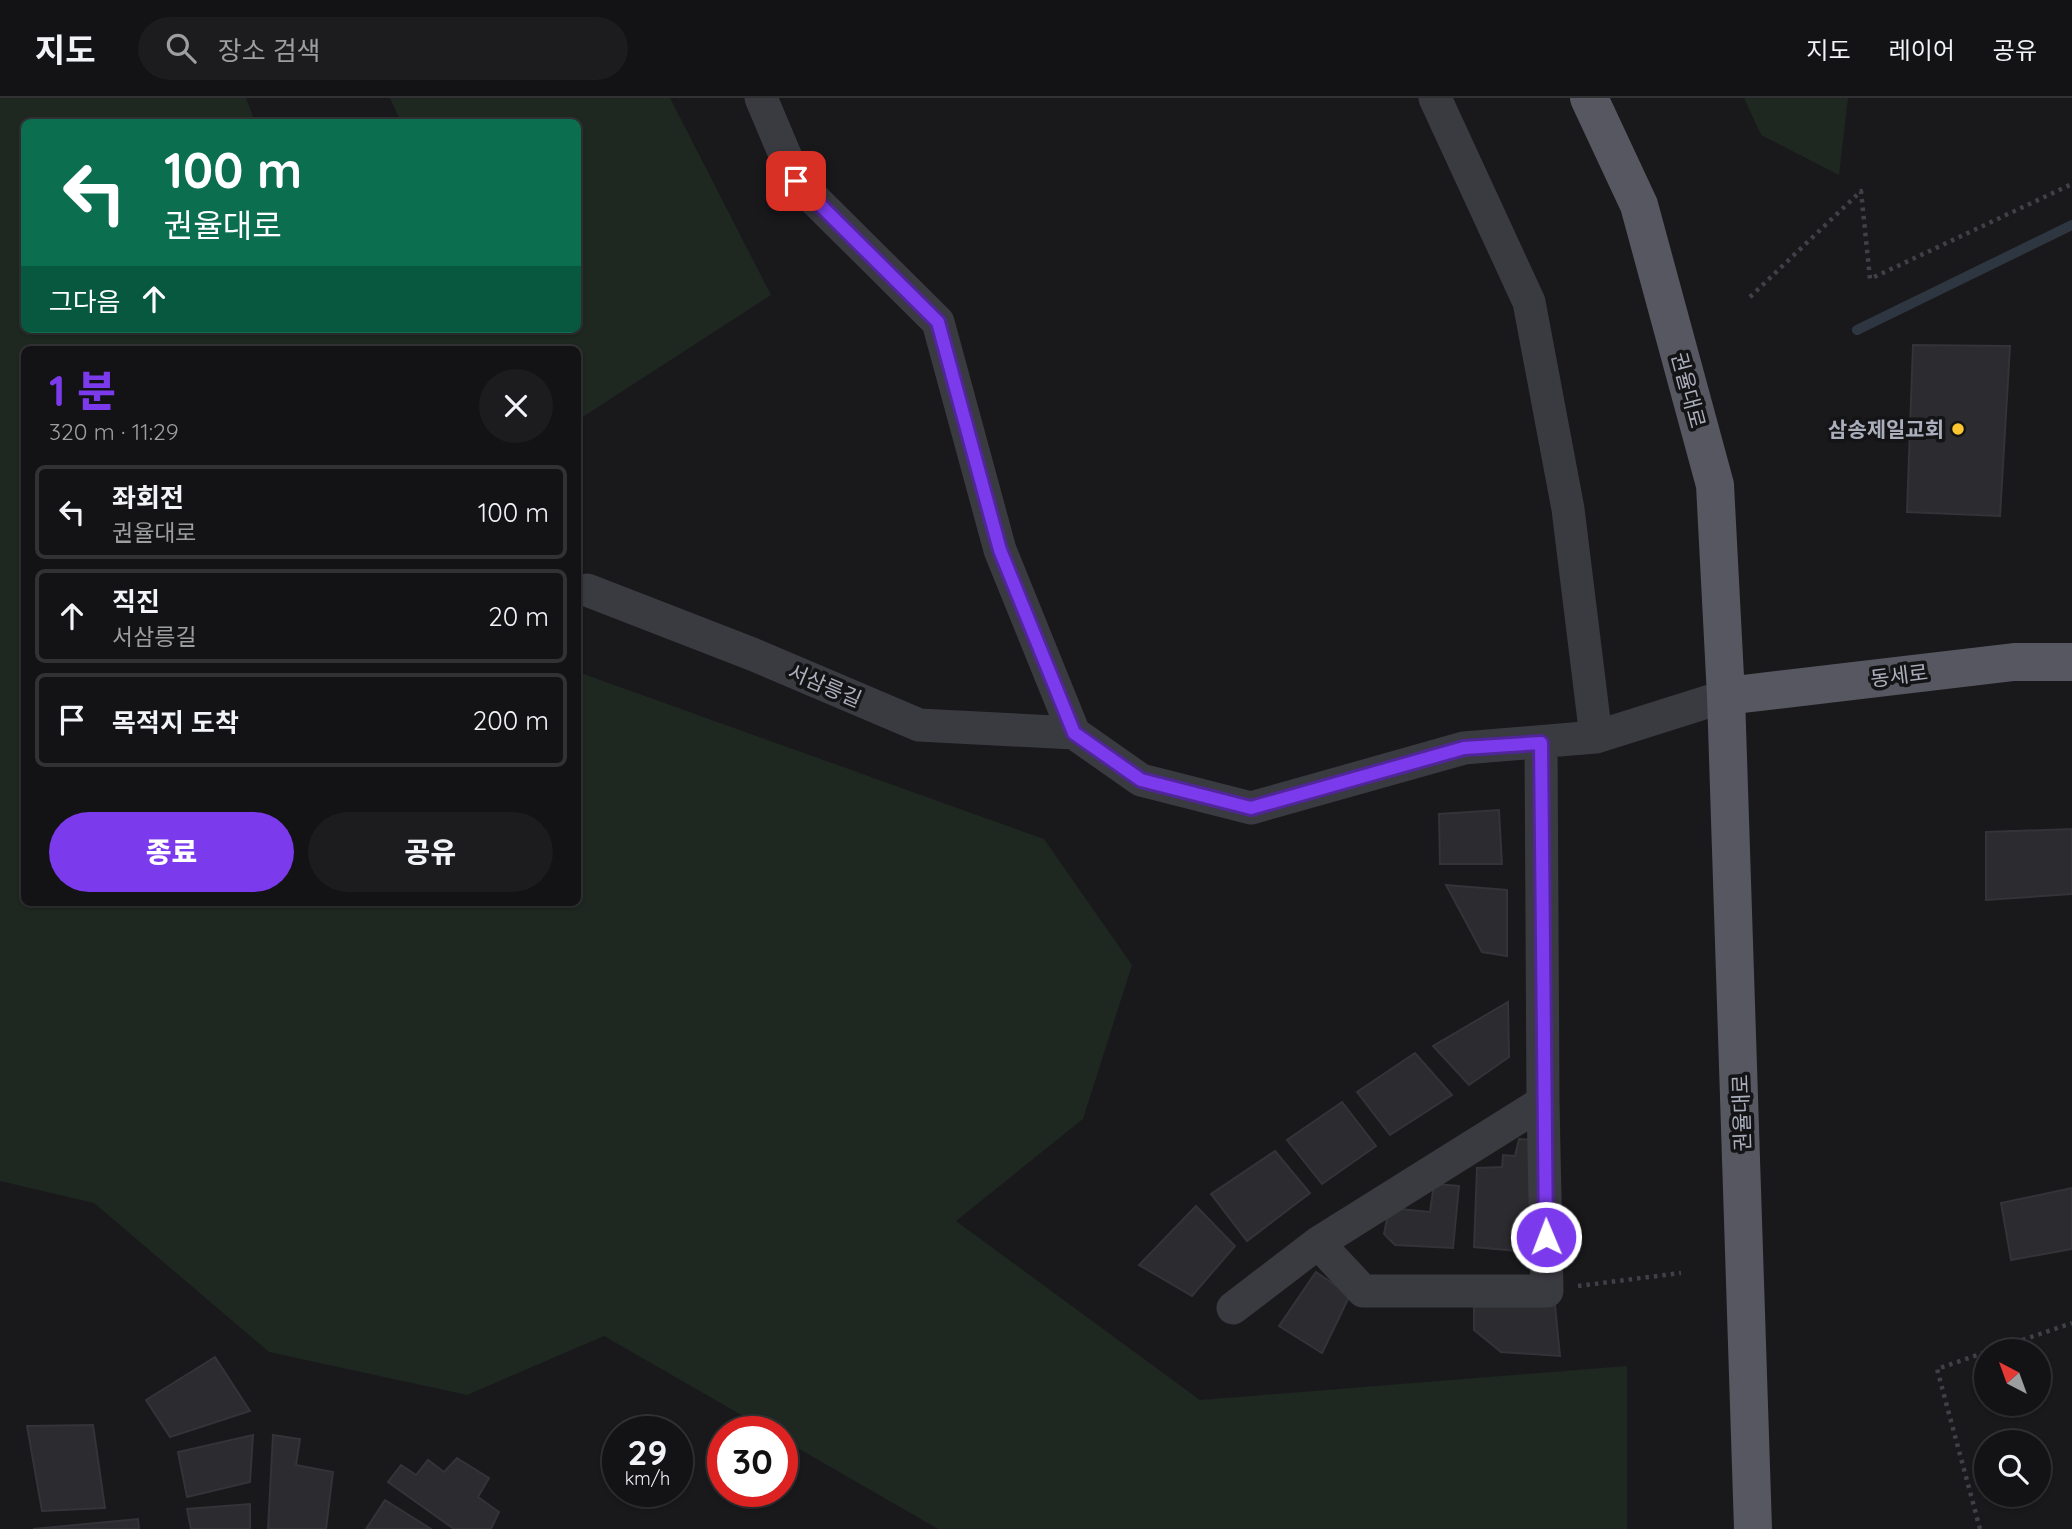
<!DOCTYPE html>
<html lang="ko">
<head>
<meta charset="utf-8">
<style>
  :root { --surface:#131315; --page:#1c1c1e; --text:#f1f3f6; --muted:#9d9ea0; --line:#323234; --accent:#7c3aed }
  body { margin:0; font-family:Quicksand,"Noto Sans KR",sans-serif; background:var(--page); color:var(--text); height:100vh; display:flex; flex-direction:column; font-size:26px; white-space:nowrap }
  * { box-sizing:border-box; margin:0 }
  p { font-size:23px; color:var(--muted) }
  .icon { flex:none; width:38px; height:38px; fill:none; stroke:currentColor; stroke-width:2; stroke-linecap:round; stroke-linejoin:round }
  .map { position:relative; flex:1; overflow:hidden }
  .details { position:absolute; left:21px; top:248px; width:560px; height:560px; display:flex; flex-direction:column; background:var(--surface); border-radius:10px; box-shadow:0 2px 5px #0004,0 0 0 2px var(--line) }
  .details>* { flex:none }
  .hud { position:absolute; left:21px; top:21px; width:560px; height:214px; border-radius:10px; box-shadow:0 2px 5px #0004,0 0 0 2px var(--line); background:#0b6e4f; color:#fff; overflow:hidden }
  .needle { width:46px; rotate:319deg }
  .fabs { position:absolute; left:1974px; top:1241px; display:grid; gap:14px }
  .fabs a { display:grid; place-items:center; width:77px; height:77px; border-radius:50%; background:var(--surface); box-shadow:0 2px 5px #0004,0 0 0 2px var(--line); font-size:35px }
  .speed { position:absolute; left:602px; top:1318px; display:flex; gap:14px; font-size:35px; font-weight:700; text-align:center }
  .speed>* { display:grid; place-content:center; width:91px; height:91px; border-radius:50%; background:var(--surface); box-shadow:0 2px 5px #0004,0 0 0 2px var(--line); line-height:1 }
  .speed small { font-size:18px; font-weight:400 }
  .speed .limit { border:10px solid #d22; background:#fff; color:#111 }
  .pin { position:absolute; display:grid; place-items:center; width:60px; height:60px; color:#fff; margin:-30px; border-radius:14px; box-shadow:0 4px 10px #0006 }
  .me { position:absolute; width:77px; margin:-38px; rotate:359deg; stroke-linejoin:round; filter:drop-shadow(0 0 5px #0008) }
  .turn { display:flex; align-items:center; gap:24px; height:147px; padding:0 28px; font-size:32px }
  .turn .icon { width:91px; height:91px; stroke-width:2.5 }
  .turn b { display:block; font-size:49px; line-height:60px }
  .then { display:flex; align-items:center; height:66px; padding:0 28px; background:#0003; gap:14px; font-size:26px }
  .round { display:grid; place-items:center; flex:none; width:74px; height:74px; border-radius:37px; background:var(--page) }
  .summary { display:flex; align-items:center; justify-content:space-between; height:119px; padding:0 28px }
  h1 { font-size:42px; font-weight:800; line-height:52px; color:var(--accent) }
  .action { display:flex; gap:14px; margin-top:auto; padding:14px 28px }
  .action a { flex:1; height:80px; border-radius:42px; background:var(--accent); color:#fff; font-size:28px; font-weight:800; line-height:80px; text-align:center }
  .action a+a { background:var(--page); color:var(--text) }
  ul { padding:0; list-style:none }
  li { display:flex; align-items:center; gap:21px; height:94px; margin:0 14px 10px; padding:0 14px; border:4px solid var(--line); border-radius:10px }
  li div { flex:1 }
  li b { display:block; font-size:26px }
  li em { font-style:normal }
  header { display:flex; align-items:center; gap:42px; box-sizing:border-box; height:98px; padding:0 35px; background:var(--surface); border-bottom:2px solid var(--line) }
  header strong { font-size:33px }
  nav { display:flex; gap:38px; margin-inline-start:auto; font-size:24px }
  .search { width:490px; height:63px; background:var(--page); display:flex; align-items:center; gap:18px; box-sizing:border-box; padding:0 24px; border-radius:38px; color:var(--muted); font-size:26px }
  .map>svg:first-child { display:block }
</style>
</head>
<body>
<header>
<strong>지도</strong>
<div class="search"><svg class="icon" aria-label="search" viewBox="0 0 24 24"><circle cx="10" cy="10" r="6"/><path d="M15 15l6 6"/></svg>장소 검색</div>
<nav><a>지도</a><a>레이어</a><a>공유</a></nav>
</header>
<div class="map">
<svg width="2072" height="1431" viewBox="0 0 2072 1431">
  <rect width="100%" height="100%" fill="#19191c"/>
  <path fill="#1e2720" d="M0,0H246L255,24H24V231H578V24H401L390,0H670L771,197L578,322V252H24V805H578V574L1044,741L1132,867L1083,1021L956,1123L1200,1302L1627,1268V1431H938L782,1341V1334L769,1333L604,1238L467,1297L269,1254L94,1105L0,1083Z
    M1744,0H1848L1839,77L1761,37Z"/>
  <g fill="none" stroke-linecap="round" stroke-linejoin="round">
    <path stroke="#2e3741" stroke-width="10" d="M1857,232L2072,127"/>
  </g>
  <path fill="#2c2c30" stroke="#333338" stroke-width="2" d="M1913,247L2010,248L2000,418L1907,414Z
    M1499,712L1502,766H1440L1439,716Z
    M2072,731V796L1986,802V734Z
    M1446,787L1507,792V858L1482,854Z
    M1508,904L1509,959L1469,987L1433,948Z
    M1415,955L1452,997L1390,1037L1357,994Z
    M1342,1004L1376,1048L1322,1086L1287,1042Z
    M1519,1041L1534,1042L1530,1154L1474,1149L1477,1070L1502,1069L1503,1057L1515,1058Z
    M1275,1053L1310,1095L1247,1143L1211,1096Z
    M1434,1086L1459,1088L1453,1150L1395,1147L1384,1136L1387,1121L1401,1111L1430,1114Z
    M2072,1090V1151L2011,1162L2001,1105Z
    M1196,1108L1235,1148L1192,1198L1139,1167Z
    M1316,1174L1350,1197L1322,1255L1279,1228Z
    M1555,1207L1560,1258L1501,1254L1474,1232V1208Z
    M215,1259L250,1313L170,1339L146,1302Z
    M93,1327L105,1410L42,1413L27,1328Z
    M253,1337L250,1384L187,1399L178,1354Z
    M273,1337L300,1341L296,1367L333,1374L326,1431H268Z
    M457,1360L489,1380L478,1399L499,1414L491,1431H454L388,1384L401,1367L416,1377L428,1362L444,1374Z
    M385,1402L431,1431H366Z
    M250,1406V1431H191L187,1411Z
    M138,1421L139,1431H33Z"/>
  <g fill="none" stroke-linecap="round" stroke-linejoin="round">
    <path stroke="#404148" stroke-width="4.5" stroke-dasharray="3.5 5" stroke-linecap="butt" d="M1750,199L1861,93L1870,181L2072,86
      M1578,1188L1681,1175
      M1990,1253L2072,1225
      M1980,1431L1937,1271L1986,1254"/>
    <path stroke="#3a3a41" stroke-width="33" d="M761,0L796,83L938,224L1000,452L1074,635L1141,682L1251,710L1464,650L1596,639L1726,598
      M1435,0L1529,204L1568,411L1596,639
      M587,492L752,556L919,627L1074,635
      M1318,1145L1363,1193H1547L1543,1004
      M1233,1210L1318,1145L1543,1004L1541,645"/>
    <path stroke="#565760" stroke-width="38" d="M1589,0L1639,107L1715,387L1726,598L1753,1431
      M1726,598L2014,564H2072"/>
  </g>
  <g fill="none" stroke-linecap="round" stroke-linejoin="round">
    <defs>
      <path id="route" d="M796,83L938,224L1000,452L1074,635L1141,682L1251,710L1464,650L1541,645L1546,1139"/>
    </defs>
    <use href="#route" stroke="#51269a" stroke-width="18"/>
    <use href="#route" stroke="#7c3aed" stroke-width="12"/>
  </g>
  <circle fill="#fdc62f" stroke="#141417" stroke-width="2.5" cx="1958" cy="331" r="7"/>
  <g text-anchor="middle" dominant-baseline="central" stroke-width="7" stroke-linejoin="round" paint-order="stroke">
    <g font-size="21" fill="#abafbc" stroke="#141417">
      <text transform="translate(1689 292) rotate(75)">권율대로</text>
      <text transform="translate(1899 577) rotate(-7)">동세로</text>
      <text transform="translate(825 587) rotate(23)">서삼릉길</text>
      <text transform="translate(1741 1015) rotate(-92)">권율대로</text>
    </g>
    <g font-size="21" font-weight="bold" fill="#abafbc" stroke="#141417" text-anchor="end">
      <text x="1944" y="331">삼송제일교회</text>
    </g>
  </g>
</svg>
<div class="fabs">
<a><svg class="needle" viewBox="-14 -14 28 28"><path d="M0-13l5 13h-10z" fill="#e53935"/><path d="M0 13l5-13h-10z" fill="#9d9ea0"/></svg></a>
<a><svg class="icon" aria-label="search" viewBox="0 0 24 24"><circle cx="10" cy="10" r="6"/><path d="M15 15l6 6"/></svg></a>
</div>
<div class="speed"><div>29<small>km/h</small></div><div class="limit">30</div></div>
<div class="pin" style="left:796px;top:83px;background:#d93025"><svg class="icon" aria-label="arrive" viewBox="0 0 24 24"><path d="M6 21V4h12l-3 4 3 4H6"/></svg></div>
<svg class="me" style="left:1546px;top:1139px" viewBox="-20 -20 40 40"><circle r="17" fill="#7c3aed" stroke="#fff" stroke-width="3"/><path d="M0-11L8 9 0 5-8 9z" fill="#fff"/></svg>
<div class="hud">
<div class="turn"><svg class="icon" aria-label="left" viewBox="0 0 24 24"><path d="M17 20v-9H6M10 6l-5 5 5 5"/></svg><div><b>100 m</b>권율대로</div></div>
<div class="then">그다음<svg class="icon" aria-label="ahead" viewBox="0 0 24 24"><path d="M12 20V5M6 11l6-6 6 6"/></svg></div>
</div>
<section class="details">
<div class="summary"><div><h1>1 분</h1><p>320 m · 11:29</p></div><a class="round"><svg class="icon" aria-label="close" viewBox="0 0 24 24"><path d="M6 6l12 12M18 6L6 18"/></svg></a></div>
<ul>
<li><svg class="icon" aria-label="left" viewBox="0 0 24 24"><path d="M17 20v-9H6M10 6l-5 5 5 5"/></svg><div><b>좌회전</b><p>권율대로</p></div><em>100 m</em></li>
<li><svg class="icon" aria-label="ahead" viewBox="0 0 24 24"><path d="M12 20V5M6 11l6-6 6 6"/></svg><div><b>직진</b><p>서삼릉길</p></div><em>20 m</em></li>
<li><svg class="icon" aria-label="arrive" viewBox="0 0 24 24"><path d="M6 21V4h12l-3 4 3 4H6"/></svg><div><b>목적지 도착</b></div><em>200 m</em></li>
</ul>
<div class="action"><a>종료</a><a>공유</a></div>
</section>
</div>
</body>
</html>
